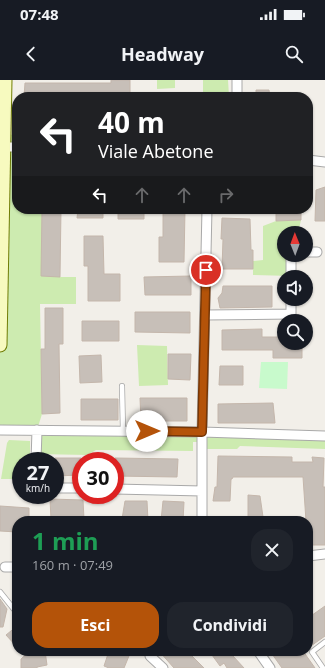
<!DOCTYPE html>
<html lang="it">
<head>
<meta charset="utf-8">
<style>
  :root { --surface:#171b24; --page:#20242c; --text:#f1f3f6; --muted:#9ea1a6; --accent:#b45309 }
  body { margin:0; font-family:"Open Sans",sans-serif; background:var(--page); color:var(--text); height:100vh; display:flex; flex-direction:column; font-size:15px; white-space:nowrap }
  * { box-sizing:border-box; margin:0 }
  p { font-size:13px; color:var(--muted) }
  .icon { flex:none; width:22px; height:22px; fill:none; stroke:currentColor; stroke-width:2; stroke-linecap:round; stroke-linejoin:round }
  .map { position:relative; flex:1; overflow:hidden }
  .sheet { position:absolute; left:12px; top:436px; width:301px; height:140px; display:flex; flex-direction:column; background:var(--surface); border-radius:16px; box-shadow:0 1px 3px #0004 }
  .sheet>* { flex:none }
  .hud { position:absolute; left:12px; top:12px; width:301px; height:122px; border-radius:16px; box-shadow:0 1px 3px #0004; background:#202124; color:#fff; overflow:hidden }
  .needle { width:26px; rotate:359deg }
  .tools { position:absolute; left:277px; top:146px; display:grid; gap:8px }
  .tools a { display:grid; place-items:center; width:36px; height:36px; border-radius:50%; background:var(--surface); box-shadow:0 1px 3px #0004; font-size:20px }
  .speed { position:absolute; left:12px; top:372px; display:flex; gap:8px; font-size:20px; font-weight:700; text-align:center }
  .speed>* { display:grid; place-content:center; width:52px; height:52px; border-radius:50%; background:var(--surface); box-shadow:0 1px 3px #0004; line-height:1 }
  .speed small { font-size:10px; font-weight:400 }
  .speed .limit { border:6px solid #d22; background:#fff; color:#111 }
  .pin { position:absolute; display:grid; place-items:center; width:34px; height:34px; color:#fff; margin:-17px; border:2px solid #fff; border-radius:50%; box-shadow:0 1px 4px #0007 }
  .me { position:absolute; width:44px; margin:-22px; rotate:90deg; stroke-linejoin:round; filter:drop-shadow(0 0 3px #0008) }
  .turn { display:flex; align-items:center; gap:14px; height:84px; padding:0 20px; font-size:18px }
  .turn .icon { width:52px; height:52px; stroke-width:2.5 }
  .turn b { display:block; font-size:28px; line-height:34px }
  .lanes { display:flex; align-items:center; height:38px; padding:0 20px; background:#0003; justify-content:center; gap:20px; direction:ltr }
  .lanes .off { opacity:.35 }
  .round { display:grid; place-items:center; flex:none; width:42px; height:42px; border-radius:16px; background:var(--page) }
  .overview { display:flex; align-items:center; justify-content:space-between; height:68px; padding:0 20px }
  h1 { font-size:24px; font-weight:700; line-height:30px; color:#1e9e55 }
  .action { display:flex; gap:8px; margin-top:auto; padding:8px 20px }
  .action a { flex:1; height:46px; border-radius:16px; background:var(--accent); color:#fff; font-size:16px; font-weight:700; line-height:46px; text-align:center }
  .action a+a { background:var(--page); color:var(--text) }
  .status { display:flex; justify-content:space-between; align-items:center; height:28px; padding:0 20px; background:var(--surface); direction:ltr }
  .status svg { height:11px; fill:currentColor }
  header { display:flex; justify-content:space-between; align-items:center; height:52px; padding:0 20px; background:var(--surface); font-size:18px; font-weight:700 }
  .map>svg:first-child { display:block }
</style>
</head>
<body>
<div class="status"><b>07:48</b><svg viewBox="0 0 49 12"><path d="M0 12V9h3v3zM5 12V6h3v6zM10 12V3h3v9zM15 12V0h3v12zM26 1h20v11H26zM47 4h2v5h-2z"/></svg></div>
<header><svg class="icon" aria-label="back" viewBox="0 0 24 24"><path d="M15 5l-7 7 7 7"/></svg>Headway<svg class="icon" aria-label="search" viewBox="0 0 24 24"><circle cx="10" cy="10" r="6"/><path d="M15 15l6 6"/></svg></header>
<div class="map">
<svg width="325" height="588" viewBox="0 0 325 588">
  <rect width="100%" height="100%" fill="#f2efe9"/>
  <path fill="#cdebb0" d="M157,0H175V8L157,9Z
    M203,0H228L229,16L203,14Z
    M17,26V129H42L60,197H76V224H40L42,334L37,350L325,356V369L240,366L237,369H202V362H193V371L96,370L87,375L36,374L37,350H0V265L4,57L14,54V28Z
    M301,140L298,153H284V175H291V196L253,195V181L263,180V146L276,141Z
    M137,265L167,266L168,305L139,306Z
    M9,360L30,361V381H21V399H1L7,363Z"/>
  <path fill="#c8facc" d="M261,282H288L287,309L259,308Z"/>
  <path fill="#c7bfb8" stroke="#c4b6ab" d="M111,0H130V17H24L25,3H111Z
    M256,10H269L270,17H256Z
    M325,107V141H315L316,110Z
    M42,129H61L60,197L41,196Z
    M78,129H103V138H77Z
    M118,129H144V139H118Z
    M163,129H185L184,182H159V157H163Z
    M276,129H301V140L276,141Z
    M222,138L250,139L251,170H253V189H222L223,159H221Z
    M84,156H103L104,194H120V221H88V186H84Z
    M191,196V215H145L144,197Z
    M223,206H272V227L220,228L218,218L222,213Z
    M45,228H63V264H59L60,333L42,334L41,269H45Z
    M135,232H190V253L135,252Z
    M82,241H119V261H82Z
    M262,249V257H284V263H302V278H273V270H222V250Z
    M168,274H191L190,300L168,299Z
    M101,275L102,302L80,303L79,276Z
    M220,286H243V305H219Z
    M140,318H187V341H141Z
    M81,319H118V340H81Z
    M273,323L275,343H218V324Z
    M218,376L292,377V382H313L312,377L324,378L323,407H325V465H308V441H306L303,397H233L232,399H231L230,421H213L215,407H217Z
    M55,378H81V395L55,396Z
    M115,378L178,379L177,397L115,396Z
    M248,415L260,416L263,437H248Z
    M50,419L83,420L84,439H51Z
    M125,421H147L148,441H128V440L122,439Z
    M163,421L184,422L183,441H161Z
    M0,426L29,428V441H17V452L0,451Z
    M0,519L7,529L3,547H0Z
    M325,526V556L308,568V538Z
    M17,546V567L6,555Z
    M30,571H45L47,585L37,587V588H21V579Z
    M109,571H131L124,588H109L104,586Z
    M159,571H187L204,588H174Z
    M217,571H239L233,576L244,588H227L224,583L220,586L212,575Z
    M270,571H303L315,588H282Z"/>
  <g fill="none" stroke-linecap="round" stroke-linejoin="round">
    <defs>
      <path id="service" d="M122,306L123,351
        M0,512L17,533
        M323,588L312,572L325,562"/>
      <path id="minor" d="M237,0V17
        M4,67H17
        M308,80L325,82
        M306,172H317
        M291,197V175
        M205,235L291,234V219
        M0,350L202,352L325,356
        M36,381L37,350
        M55,408H81
        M115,409L202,411
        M202,441V352L207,129
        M308,476L325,474
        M5,487H17
        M150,571V576L163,588
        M258,571L270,588"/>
      <path id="secondary" d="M0,265L5,0"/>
    </defs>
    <use href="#service" stroke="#a9a9a9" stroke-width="6"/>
    <use href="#minor" stroke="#a9a9a9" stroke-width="11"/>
    <use href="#secondary" stroke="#707d05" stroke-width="15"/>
    <use href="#service" stroke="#fff" stroke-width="4.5"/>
    <use href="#minor" stroke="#fff" stroke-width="9"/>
    <use href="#secondary" stroke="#f7fabf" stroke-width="13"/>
  </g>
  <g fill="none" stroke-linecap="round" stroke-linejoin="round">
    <defs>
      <path id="route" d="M147,351L202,352L206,190"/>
    </defs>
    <use href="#route" stroke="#753606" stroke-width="10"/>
    <use href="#route" stroke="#b45309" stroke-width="7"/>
  </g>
</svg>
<div class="tools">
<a><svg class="needle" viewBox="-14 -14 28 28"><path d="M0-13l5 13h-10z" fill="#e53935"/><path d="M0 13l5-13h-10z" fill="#9ea1a6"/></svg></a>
<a><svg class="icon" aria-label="sound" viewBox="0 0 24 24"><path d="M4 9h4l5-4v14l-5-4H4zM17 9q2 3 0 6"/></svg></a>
<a><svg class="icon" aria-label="search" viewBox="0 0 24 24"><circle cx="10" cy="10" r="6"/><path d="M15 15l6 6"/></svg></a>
</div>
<div class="speed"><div>27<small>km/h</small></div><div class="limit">30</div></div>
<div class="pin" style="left:206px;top:190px;background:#d93025"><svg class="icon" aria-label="arrive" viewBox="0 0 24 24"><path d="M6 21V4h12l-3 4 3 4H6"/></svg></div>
<svg class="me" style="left:147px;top:351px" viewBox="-20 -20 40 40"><circle r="19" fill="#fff"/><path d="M0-13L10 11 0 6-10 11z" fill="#b45309"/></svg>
<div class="hud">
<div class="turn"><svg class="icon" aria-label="left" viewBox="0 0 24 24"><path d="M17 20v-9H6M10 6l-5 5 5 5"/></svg><div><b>40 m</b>Viale Abetone</div></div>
<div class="lanes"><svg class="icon" aria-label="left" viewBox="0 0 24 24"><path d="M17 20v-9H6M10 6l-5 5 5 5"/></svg><svg class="icon off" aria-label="ahead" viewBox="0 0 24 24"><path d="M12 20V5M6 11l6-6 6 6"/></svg><svg class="icon off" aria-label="ahead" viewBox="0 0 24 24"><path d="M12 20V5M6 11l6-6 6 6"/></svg><svg class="icon off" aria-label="right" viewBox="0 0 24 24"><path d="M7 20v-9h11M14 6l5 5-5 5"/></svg></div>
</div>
<section class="sheet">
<div class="overview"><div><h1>1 min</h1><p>160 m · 07:49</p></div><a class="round"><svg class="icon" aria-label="close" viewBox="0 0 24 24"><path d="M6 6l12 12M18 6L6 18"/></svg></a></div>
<div class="action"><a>Esci</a><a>Condividi</a></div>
</section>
</div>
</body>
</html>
